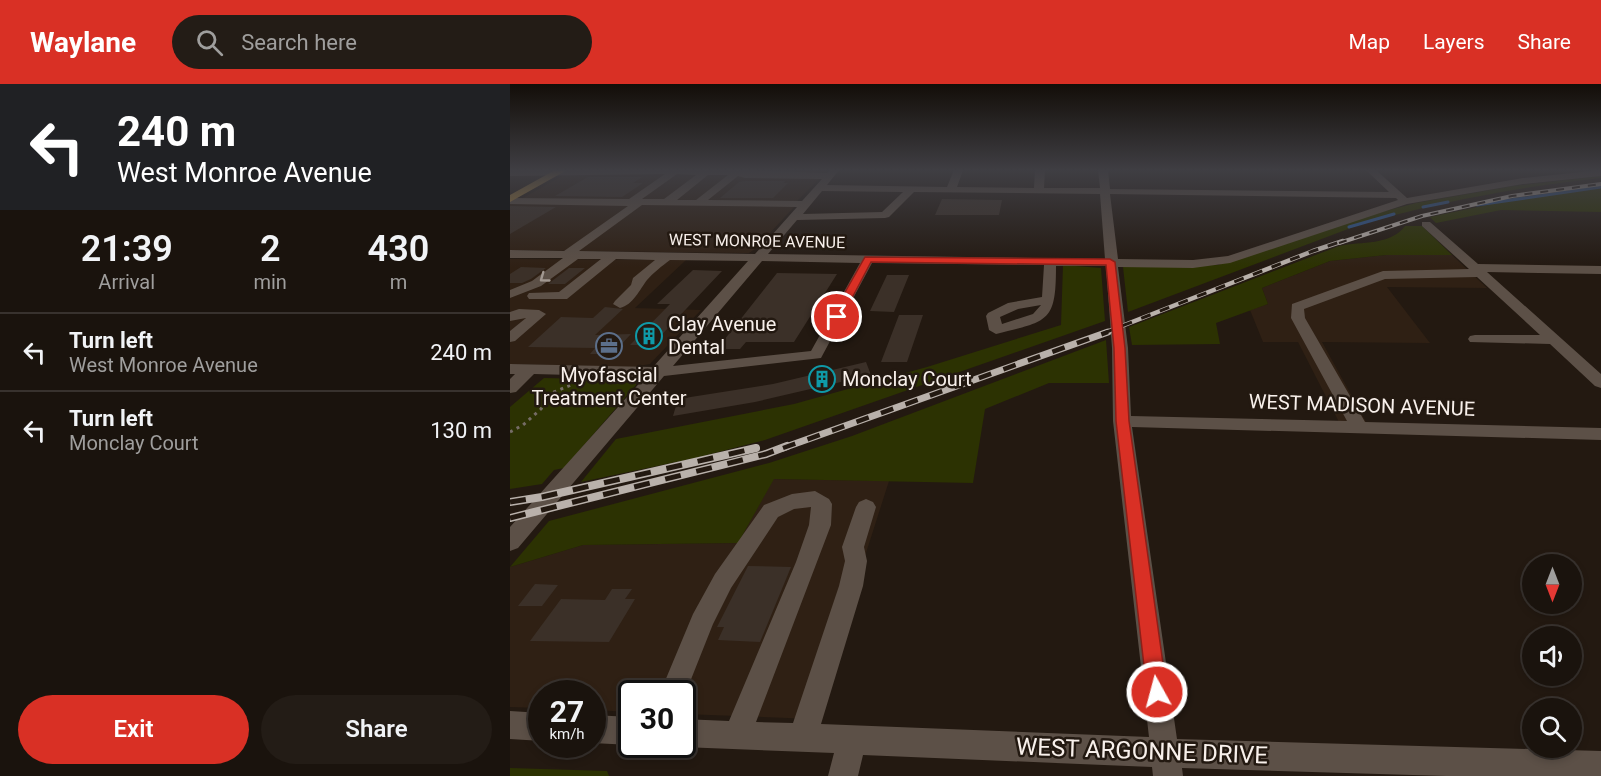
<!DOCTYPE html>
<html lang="en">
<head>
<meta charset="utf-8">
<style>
  :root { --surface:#1a130d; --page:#231c16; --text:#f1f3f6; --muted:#9f9e9d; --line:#38322e; --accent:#d93025 }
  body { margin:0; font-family:Roboto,sans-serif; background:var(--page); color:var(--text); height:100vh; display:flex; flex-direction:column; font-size:22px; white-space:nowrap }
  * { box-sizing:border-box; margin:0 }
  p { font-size:20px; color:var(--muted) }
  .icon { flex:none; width:33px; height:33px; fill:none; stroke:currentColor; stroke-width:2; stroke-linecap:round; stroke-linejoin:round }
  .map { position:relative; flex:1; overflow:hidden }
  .panel { display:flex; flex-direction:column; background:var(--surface); width:510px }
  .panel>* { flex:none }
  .top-card { background:#202124; color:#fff; overflow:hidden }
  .needle { width:39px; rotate:180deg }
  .fabs { position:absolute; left:1012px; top:470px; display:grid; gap:12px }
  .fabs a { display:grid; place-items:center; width:60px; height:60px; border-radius:50%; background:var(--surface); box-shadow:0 3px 9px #0003,0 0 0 2px var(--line); font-size:30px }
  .speed { position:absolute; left:18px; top:596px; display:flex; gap:12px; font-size:30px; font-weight:700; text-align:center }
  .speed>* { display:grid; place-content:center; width:78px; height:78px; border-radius:50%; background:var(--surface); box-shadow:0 3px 9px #0003,0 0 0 2px var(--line); line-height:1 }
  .speed small { font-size:15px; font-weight:400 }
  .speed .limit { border:3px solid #111; border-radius:9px; background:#fff; color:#111 }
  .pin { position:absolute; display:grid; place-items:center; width:51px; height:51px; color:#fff; margin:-26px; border:3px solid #fff; border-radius:50%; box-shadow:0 2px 6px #0007 }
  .me { position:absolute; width:66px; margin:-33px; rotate:353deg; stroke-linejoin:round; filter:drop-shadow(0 0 4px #0008) }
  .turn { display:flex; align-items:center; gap:21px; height:126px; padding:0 18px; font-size:27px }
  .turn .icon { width:78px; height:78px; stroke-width:2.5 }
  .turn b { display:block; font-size:42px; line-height:51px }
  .eta { display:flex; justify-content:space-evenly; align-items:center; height:102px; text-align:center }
  .eta b { font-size:36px; font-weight:600; line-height:42px }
  .cta { display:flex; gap:12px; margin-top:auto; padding:12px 18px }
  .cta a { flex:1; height:69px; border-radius:36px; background:var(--accent); color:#fff; font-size:24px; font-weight:600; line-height:69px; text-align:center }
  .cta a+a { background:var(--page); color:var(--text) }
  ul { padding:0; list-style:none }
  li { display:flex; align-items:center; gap:18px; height:78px; padding:0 18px; border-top:2px solid var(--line) }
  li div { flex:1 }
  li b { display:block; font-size:22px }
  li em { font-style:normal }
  header { display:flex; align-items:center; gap:36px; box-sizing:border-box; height:84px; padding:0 30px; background:var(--accent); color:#fff }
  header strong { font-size:28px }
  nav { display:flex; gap:33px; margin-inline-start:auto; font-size:21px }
  .search { width:420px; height:54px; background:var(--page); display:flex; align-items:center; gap:15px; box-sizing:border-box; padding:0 21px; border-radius:33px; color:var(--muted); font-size:22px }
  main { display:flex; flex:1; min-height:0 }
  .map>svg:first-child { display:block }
</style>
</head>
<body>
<header>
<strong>Waylane</strong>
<div class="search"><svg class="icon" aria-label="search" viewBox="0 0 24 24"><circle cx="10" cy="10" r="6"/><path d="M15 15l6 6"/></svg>Search here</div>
<nav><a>Map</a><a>Layers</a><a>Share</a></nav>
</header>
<main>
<section class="panel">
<div class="top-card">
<div class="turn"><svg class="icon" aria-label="left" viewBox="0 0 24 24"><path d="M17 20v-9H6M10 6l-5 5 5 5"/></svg><div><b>240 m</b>West Monroe Avenue</div></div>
</div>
<div class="eta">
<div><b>21:39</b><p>Arrival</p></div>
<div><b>2</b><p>min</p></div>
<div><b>430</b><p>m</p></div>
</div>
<ul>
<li><svg class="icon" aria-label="left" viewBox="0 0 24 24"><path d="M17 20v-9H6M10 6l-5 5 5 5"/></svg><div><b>Turn left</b><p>West Monroe Avenue</p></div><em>240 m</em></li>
<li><svg class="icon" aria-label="left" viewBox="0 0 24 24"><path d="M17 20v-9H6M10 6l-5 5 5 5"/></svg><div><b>Turn left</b><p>Monclay Court</p></div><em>130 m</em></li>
</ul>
<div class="cta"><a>Exit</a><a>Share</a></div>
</section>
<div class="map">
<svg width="1091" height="692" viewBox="0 0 1091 692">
  <rect width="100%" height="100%" fill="#231911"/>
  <path fill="#2f2014" d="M61,87H317L286,118L11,115Z
    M0,119L285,122L245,165L239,169H232L0,166Z
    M876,171H942L977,204L877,203L920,259L812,258L856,338H829L788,258H753L740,226L758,220L752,204L820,177Z
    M0,175L176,176L125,224L191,226L140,280L123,283L0,280Z
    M263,395L379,397L303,635L173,630L172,609H122L121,628L83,626L82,609H32L31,624L0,623V483L73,461L228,459Z"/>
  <path fill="#2c3202" d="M1091,92V94C1008,103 926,118 846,142L618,228L613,183L708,181L853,133L906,119L1003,102Z
    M1091,104V128L991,126L926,139L920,133L1016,113Z
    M895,142H912L942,171H876L820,177L752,204L758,220L706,239L710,260L622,261L619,243L829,162C852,157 880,162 895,142Z
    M553,181L591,184L595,237L255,356L185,374L71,398L106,355L284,320L417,283L551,241Z
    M596,256L599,299H539L475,325L463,399L264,395L228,459L73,461L0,483L39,437L259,379L342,352Z
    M34,294L121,296L126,297V301L54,384L44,386L32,400L0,405V323Z
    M0,684L97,687L99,692H0Z"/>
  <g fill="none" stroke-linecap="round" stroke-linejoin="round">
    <path stroke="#2e568f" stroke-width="3" d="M967,121L1091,103
      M913,123L938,118
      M839,143L884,130"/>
  </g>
  <path fill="#3b3028" d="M78,93H132L123,99H133L112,113L45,112Z
    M235,97H275L273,99H278L263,114H210L229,98Z
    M432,115L492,116L489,131H425Z
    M0,122L46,123L0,150Z
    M11,183L36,184L21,195L12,199H0V190Z
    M59,184H75L55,200H38Z
    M183,186L212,187L142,261H120L160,220H147Z
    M267,189L327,190L284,258H236L230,265H207Z
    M377,191H399L384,228L360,227Z
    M95,223L113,225L85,251L121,250L107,265L103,266L99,270H80L85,264L18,263L51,233L83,234Z
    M389,231H413L397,278H371Z
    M356,278L361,291L245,318L163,332L168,315L263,300Z
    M238,482L281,483L250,558L208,556L214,543H207Z
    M25,500L48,501L32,522H8Z
    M102,505H122L115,515H125L99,558L20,557L51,515L95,516Z"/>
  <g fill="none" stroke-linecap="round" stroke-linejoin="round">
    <path stroke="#756c65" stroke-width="3" stroke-dasharray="3 4.5" stroke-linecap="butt" d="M0,348L13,341L31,325L37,314L44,308L61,301"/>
    <path fill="#5c5047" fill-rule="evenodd" d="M0,86H227L317,89L320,86H329L317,101L437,103L444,86H453L447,103L524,104L525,86H535L534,104H590L588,86H598L600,105L879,108L856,86H866L897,114L1013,94L1091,86V92L1013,100L897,120L720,179L683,184L608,183L618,264L621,332L837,337L781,234L782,220L873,187L959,185L912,142V138H920L968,180L1091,182V190L977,188L1091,290V304L1085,302L1040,260L960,258L958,255L960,252L965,251H1030L967,193L875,195L794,225L795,234L855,338L1091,344V356L622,343L667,655L1091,667V692H936L672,684L673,692H643L642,683L353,671L348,692H318L324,669L172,663L164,660H172V635L219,637L286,478L299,441L301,423L284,425L268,433L221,504L203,540L172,618V609H150L183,530L205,490L254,421L282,410L305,407L319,415L322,420L321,441L246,638L283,639L329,502L335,477L332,463L346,423L349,418L356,415L363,418L366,423L354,463L357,477L353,502L311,640L639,653L603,337L602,264L596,182H546C546,238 539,237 486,250L479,246L476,232L478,229L498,219L532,213L534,181L362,179L311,274L154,292L8,464L0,467V443L135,293L24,290L6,308L0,309V295L5,290H0V280L143,283L238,177L160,176C152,182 143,189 137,196C130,205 123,221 110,224L103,220L105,217L121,201L123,194L145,176L106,175L57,215H19L17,212L19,209L49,208L91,175H68L31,202L0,214V206L22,197L53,174H0V166L54,167L118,122L0,120V114L119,115L155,90L0,92ZM167,90L186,91L154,115H132ZM198,91H218L186,116H167ZM228,92L235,94L312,95L292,117L198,116ZM312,107L393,108L372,128L293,130ZM404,108L590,110L595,175L258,170L287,136L375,134L379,133ZM600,110L886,114L888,116L718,172L683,176L608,175ZM132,121L287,123L245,170L69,167ZM252,177L350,179L301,267L163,282ZM531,221L523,230L492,240L490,233L508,225Z
      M9,225L29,226L36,230L5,257L0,258V247L16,234L0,237V228Z
      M0,627L32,629V657L0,655Z
      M82,631L122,633V660H125L122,661L82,659Z"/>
    <path fill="#ac863d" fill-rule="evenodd" d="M45,86H57L0,118V111Z"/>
    <defs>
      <path id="rail-far3" d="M829,159L912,132L1002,112L1091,100"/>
      <path id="rail-far2" d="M594,249L803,167L833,157"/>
      <path id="rail-far1" d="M273,364L598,248"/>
      <path id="rail" d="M0,418L32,413L246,364
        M0,434L256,370L277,362"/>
    </defs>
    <use href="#rail-far3" stroke="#b9b1ab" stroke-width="4"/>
    <use href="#rail-far2" stroke="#b9b1ab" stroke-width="4.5"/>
    <use href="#rail-far1" stroke="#b9b1ab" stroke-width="7"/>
    <use href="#rail" stroke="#b9b1ab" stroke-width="8"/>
    <use href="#rail-far3" stroke="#231911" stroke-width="2" stroke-dasharray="8" stroke-linecap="butt"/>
    <use href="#rail-far2" stroke="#231911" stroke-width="3" stroke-dasharray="10" stroke-linecap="butt"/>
    <use href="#rail-far1" stroke="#231911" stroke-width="4.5" stroke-dasharray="13" stroke-linecap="butt"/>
    <use href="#rail" stroke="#231911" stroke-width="5" stroke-dasharray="16" stroke-linecap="butt"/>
  </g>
  <defs><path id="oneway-chevron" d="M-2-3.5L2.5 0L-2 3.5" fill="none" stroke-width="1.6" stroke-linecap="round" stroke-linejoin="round" transform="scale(1.5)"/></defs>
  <use stroke="#a29891" href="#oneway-chevron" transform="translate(34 194) rotate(144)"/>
  <linearGradient id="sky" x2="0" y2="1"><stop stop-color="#130e09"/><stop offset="0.47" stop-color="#3f3e43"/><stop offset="1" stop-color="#3f3e43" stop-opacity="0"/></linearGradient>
  <rect width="1091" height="183" fill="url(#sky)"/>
  <path fill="#d93025" stroke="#8d1f18" stroke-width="1.5" d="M355,173L600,175L605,178L615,264L619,337L657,608L654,615L647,618L640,615L637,608L606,337L604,264L596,181L361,178L332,233L327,236L323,235L321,233Z"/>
  <defs>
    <symbol id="building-ring" viewBox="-11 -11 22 22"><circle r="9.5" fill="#231911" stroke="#0f9aa8" stroke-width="1.5"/><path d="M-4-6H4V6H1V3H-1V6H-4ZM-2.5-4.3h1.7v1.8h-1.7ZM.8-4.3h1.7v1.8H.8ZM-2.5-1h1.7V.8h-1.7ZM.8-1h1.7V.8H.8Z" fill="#0f9aa8"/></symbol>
    <symbol id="office-ring" viewBox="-11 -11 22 22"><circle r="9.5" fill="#231911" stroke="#5c6f8a" stroke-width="1.5"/><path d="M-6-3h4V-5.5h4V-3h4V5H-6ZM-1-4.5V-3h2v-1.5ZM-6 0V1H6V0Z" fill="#5c6f8a"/></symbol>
  </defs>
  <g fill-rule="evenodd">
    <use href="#building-ring" x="124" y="237" width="30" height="30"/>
    <use href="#office-ring" x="84" y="247" width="30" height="30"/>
    <use href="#building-ring" x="297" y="280" width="30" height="30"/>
  </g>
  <g text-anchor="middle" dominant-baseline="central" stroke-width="5" stroke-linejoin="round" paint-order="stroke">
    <g font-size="16" fill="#f8f0eb" stroke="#231911">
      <text transform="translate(247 157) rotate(1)">WEST MONROE AVENUE</text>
    </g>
    <g font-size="20" fill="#f8f0eb" stroke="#231911" text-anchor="start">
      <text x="158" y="240">Clay Avenue<tspan x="158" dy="23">Dental</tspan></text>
      <text x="99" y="291" text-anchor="middle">Myofascial<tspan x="99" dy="23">Treatment Center</tspan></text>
      <text x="332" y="295">Monclay Court</text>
    </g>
    <g font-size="20" fill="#f8f0eb" stroke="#231911">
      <text transform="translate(852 321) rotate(2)">WEST MADISON AVENUE</text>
    </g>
    <g font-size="24" fill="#f8f0eb" stroke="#231911">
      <text transform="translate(632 667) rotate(2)">WEST ARGONNE DRIVE</text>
    </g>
  </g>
</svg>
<div class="fabs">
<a><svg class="needle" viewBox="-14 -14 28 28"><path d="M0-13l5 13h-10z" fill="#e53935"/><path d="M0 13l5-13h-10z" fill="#9f9e9d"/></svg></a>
<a><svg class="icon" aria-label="sound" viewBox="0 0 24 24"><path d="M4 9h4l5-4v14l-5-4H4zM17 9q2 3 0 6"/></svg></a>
<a><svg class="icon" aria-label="search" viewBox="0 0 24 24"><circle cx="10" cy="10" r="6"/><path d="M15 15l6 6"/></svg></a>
</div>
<div class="speed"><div>27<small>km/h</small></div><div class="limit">30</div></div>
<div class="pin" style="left:327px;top:233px;background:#d93025"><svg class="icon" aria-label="arrive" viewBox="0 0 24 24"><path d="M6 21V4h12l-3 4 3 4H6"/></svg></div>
<svg class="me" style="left:647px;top:608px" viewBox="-20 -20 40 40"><circle r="17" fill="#d93025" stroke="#fff" stroke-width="3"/><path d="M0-11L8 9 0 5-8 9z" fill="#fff"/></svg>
</div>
</main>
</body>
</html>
